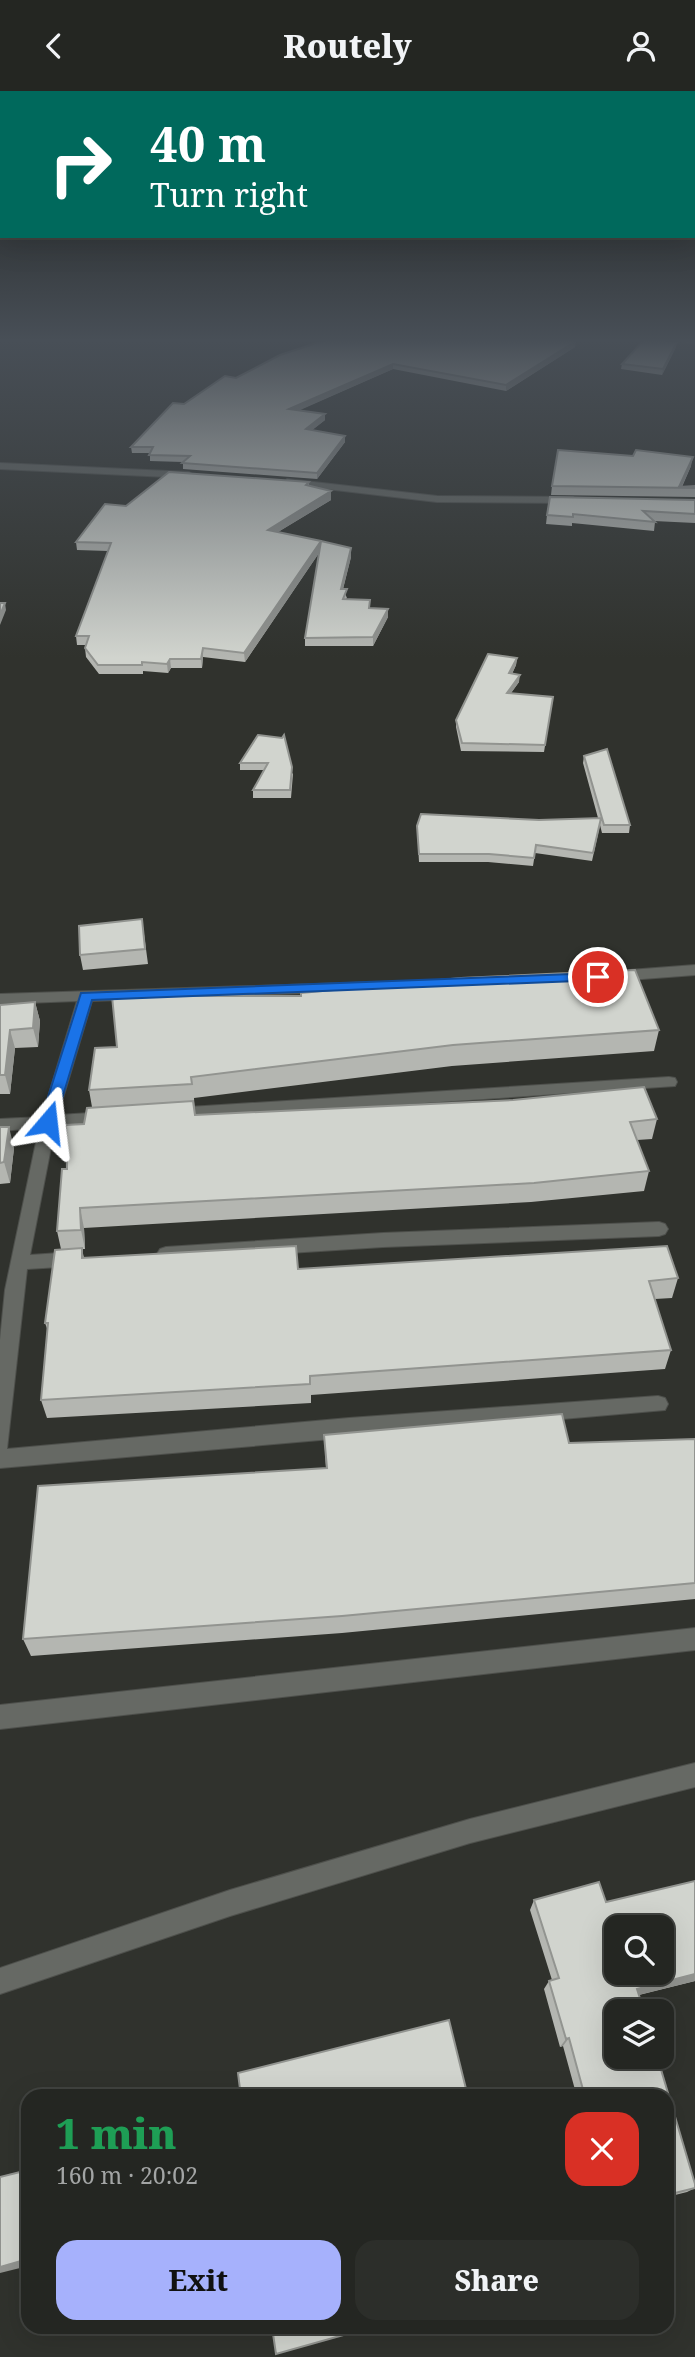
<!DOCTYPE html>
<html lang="en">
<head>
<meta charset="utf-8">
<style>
  :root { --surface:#242622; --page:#2c2e2a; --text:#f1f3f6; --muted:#a3a5a5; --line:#414340; --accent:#a6b1fc }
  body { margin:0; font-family:"Noto Serif",serif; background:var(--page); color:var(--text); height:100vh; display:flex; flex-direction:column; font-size:26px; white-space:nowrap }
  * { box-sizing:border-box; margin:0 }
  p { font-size:23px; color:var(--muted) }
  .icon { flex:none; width:38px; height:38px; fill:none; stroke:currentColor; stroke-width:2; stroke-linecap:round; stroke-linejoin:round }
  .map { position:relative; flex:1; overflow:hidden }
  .sheet { position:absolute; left:21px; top:1998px; width:653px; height:245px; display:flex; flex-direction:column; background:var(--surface); border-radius:21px; box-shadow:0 7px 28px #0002,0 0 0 2px var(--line) }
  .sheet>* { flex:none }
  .hud { position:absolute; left:0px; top:0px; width:696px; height:147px; box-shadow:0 7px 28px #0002,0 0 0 2px var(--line); background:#00695c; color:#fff; overflow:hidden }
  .buttons { position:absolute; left:604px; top:1824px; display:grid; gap:14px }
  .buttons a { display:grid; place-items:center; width:70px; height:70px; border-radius:14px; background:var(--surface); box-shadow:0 7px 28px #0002,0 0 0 2px var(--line); font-size:35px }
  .pin { position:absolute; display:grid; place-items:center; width:60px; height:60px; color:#fff; margin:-30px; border:4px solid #fff; border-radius:50%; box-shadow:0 2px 7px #0007 }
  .me { position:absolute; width:77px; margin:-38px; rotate:17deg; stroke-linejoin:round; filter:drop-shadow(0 0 5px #0008) }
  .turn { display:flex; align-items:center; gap:24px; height:147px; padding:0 35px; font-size:32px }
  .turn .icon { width:91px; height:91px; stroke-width:2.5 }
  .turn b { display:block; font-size:49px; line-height:60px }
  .round { display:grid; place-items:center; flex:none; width:74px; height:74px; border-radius:21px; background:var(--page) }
  .overview { display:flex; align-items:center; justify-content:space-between; height:119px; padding:0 35px }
  h1 { font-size:42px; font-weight:800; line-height:52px; color:#1e9e55 }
  .primary-button { display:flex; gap:14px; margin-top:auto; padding:14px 35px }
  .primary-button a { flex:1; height:80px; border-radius:21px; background:var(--accent); color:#111; font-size:28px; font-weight:800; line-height:80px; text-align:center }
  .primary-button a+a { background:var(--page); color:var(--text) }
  header { display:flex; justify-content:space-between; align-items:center; height:91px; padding:0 35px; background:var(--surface); font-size:32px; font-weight:800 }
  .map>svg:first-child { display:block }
</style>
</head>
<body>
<header><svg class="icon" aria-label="back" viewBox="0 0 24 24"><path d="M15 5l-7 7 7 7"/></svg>Routely<svg class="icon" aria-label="person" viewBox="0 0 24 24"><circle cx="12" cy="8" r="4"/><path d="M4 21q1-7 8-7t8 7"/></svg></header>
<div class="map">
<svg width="695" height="2266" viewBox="0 0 695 2266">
  <rect width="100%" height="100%" fill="#30322d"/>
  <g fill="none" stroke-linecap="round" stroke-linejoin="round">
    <defs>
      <path id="minor" d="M675,249H695V253Z
        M0,372L189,381L193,384L189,387L0,378Z
        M287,388L437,405L573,406L578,409L573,412L437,411L284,393Z
        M695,874V884L616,890L609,885L616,880Z
        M378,891L383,893V899L92,910L58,1024L107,1021L115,1027L107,1033L55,1036L30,1164L75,1161L81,1163L84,1168L81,1173L75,1175L27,1178L7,1358L349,1327L658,1305L665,1307L668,1313L665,1319L0,1377V1249L5,1199L39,1037L0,1040V1028L42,1026L77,910L0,913V903Z
        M669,986L675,987L677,991L675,995L173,1029L165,1023L173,1017Z
        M659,1131L665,1133L668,1138L665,1143L659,1145L383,1156L166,1170L160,1168L157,1163L160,1158L166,1156L383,1142Z
        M695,1537V1559L0,1638V1614Z
        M695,1672V1696L470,1752L230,1825L0,1903V1877L230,1799L470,1728Z"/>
    </defs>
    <use href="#minor" stroke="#4e504c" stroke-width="2"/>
    <use href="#minor" fill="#666964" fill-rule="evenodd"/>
  </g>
  <path fill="#b4b6b1" d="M575,256L506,300L393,278L299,319L325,329L312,339L345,351L317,388L183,378V371L150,370V362H132L131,356L184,313L236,287Z
    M676,256L662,284L621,278L622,273Z
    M691,375L682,396L695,395V406L551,404L552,395Z
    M309,391V395L331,400V409L278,441L351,466L343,498L347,507L346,508L370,509V517L388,526L373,555H305V547L319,462L245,571L203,566L202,577H171L168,582L143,580V583H99L86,566L85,557L86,554H77L76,545L108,460L77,459L76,451L126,415Z
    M695,409V432L654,430L655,431L654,440L572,432V435L546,433L547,424Z
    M517,567L516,574L512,583L519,591L511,602L553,606L544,661L461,660L456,636V629Z
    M258,644L293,683L291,707H253V699L264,679H240V672Z
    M584,665L630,734L629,742H602L600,734L592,770L535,762L533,775L488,771H419L417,735L598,727L583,672Z
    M142,828L148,873L83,879L80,864Z
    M35,911L40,930L38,956L15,957L10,1003H0V914Z
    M659,939L654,960L452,975L194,1007L195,1024L657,1028L652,1048L637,1049L649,1080L644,1100L531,1111L84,1137L85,1158H82L84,1167L298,1178L678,1187L672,1207L655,1208L671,1259L665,1278L311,1304V1312L47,1327L41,1309L48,1240L45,1232L61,1158L57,1140L67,1078L84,1033L92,1016L89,999L95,957Z
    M0,1036L14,1057L10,1092L0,1093Z
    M324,1344L569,1352L695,1348V1508L342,1542L31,1565L23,1548L326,1377Z
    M695,1790V1890L639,1904L695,2097L687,2101L667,2106V2006H577L563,1955L560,1956L544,1898L549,1890L552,1889L530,1819L534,1809L606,1811Z"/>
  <path fill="#929490" d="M576,250L575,256L506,300V294Z
    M677,251L676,256L662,284L663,278Z
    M393,273V278L289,324V318Z
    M325,323V329L306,344V338Z
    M345,345V351L317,388V382Z
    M693,366L691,375L681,397H679Z
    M331,400V409L268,447V439Z
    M321,450V459L245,571L244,562Z
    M351,457V466L341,506V498Z
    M5,512L6,519L0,534V524Z
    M388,518V526L373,555V546Z
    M203,557V566L202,577L201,568Z
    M517,567L516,574L509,589V582Z
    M170,568L171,577L168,582L167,573Z
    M520,584L519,591L506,609L507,602Z
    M35,911L40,930L38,956L33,937Z
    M10,939L15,957L10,1003L5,984Z
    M9,1036L14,1057L10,1092L4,1071Z
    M80,1117L84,1137L85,1158L81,1139Z
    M695,1883V1890L630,1906L637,1898Z
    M569,1947L563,1955L560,1956L566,1948Z
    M28,2168V2175L0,2182V2176Z"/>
  <path fill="#d1d4ce" stroke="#929490" stroke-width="2" fill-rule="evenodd" d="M326,249H571L576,250L506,294L393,273L289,318L325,323L306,338L345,345L317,382L182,372L190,365L149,364L153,356H131L173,312L184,313L225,285L236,287L280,264Z
    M644,249H665L677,251L663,278L622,273Z
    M558,359L633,365L636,359L693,366L679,396L695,395V397L552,395Z
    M169,381L309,391L306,394L331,400L268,439L321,450L244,562L203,557L201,568H170L167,573L142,571V574H98L85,557L89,545H76L111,452L76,451L105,413L126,415Z
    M550,406L695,409V423L643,420L655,431L573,423V426L547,424Z
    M321,450L351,457L341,498H347L343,508L370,509L369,517L388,518L373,546L305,547Z
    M0,512H5L0,524Z
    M488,563L517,567L509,582L520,584L507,602L553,606L545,654L462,652L456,629Z
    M258,644L282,647L284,644L292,676L290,699H253L268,672H240Z
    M607,658L630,734H604L584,665Z
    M421,723L539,729L601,727L593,762L536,754L534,767L489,763H419L417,735Z
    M142,828L145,858L80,864L79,835Z
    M635,879L659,939L453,954L191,986L192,993L89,999L95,957L117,956L112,905H301V902L461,887Z
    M35,911L33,937L10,939L5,984H0V914Z
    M644,996L657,1028L630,1031L649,1080L534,1092L80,1117L81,1139L57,1140L62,1078H67L66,1034L84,1033L87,1017L193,1010L195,1024L513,1009Z
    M0,1036H9L4,1071L0,1072Z
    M296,1155L298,1178L667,1155L678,1187L649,1190L671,1259L310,1285V1293L41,1309L48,1232H45L55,1159L82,1157V1167Z
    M562,1323L569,1352L695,1348V1492L342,1525L23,1548L38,1395L327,1377L324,1344Z
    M695,1790V1883L637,1898L644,1920H616V1965H657L695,2093V2097L667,2104V2006H585L569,1947L566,1948L549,1890L559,1887L534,1809L599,1791L606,1811ZM616,1836H662V1881H616Z
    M449,1929L468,2006H241L238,1982Z
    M28,2079V2168L0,2176V2086Z
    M272,2236H372L276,2263Z"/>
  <linearGradient id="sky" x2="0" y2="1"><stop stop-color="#1a1c19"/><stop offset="0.44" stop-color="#484f57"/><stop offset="1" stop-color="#484f57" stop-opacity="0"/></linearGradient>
  <rect width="695" height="567" fill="url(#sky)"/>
  <path fill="#1a73e8" stroke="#114b97" stroke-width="2" d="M598,882L602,883V889L92,909L55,1031L48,1036L40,1031L81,902Z"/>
</svg>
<div class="buttons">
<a><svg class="icon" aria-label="search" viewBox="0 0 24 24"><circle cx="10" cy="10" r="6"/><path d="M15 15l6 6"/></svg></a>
<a><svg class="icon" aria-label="layers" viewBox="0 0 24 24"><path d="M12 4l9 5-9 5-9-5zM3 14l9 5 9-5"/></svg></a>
</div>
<div class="pin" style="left:598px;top:886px;background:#d93025"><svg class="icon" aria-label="arrive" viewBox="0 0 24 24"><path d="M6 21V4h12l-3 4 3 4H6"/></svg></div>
<svg class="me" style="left:48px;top:1031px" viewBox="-20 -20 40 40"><path d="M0-17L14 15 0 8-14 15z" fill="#1a73e8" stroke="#fff" stroke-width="4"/></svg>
<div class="hud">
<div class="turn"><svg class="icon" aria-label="right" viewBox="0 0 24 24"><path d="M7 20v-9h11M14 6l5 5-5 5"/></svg><div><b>40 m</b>Turn right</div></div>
</div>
<section class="sheet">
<div class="overview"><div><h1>1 min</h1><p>160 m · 20:02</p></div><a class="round" style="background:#d93025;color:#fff"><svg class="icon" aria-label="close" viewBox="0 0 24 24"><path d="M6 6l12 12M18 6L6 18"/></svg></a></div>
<div class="primary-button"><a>Exit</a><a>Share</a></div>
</section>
</div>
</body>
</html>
